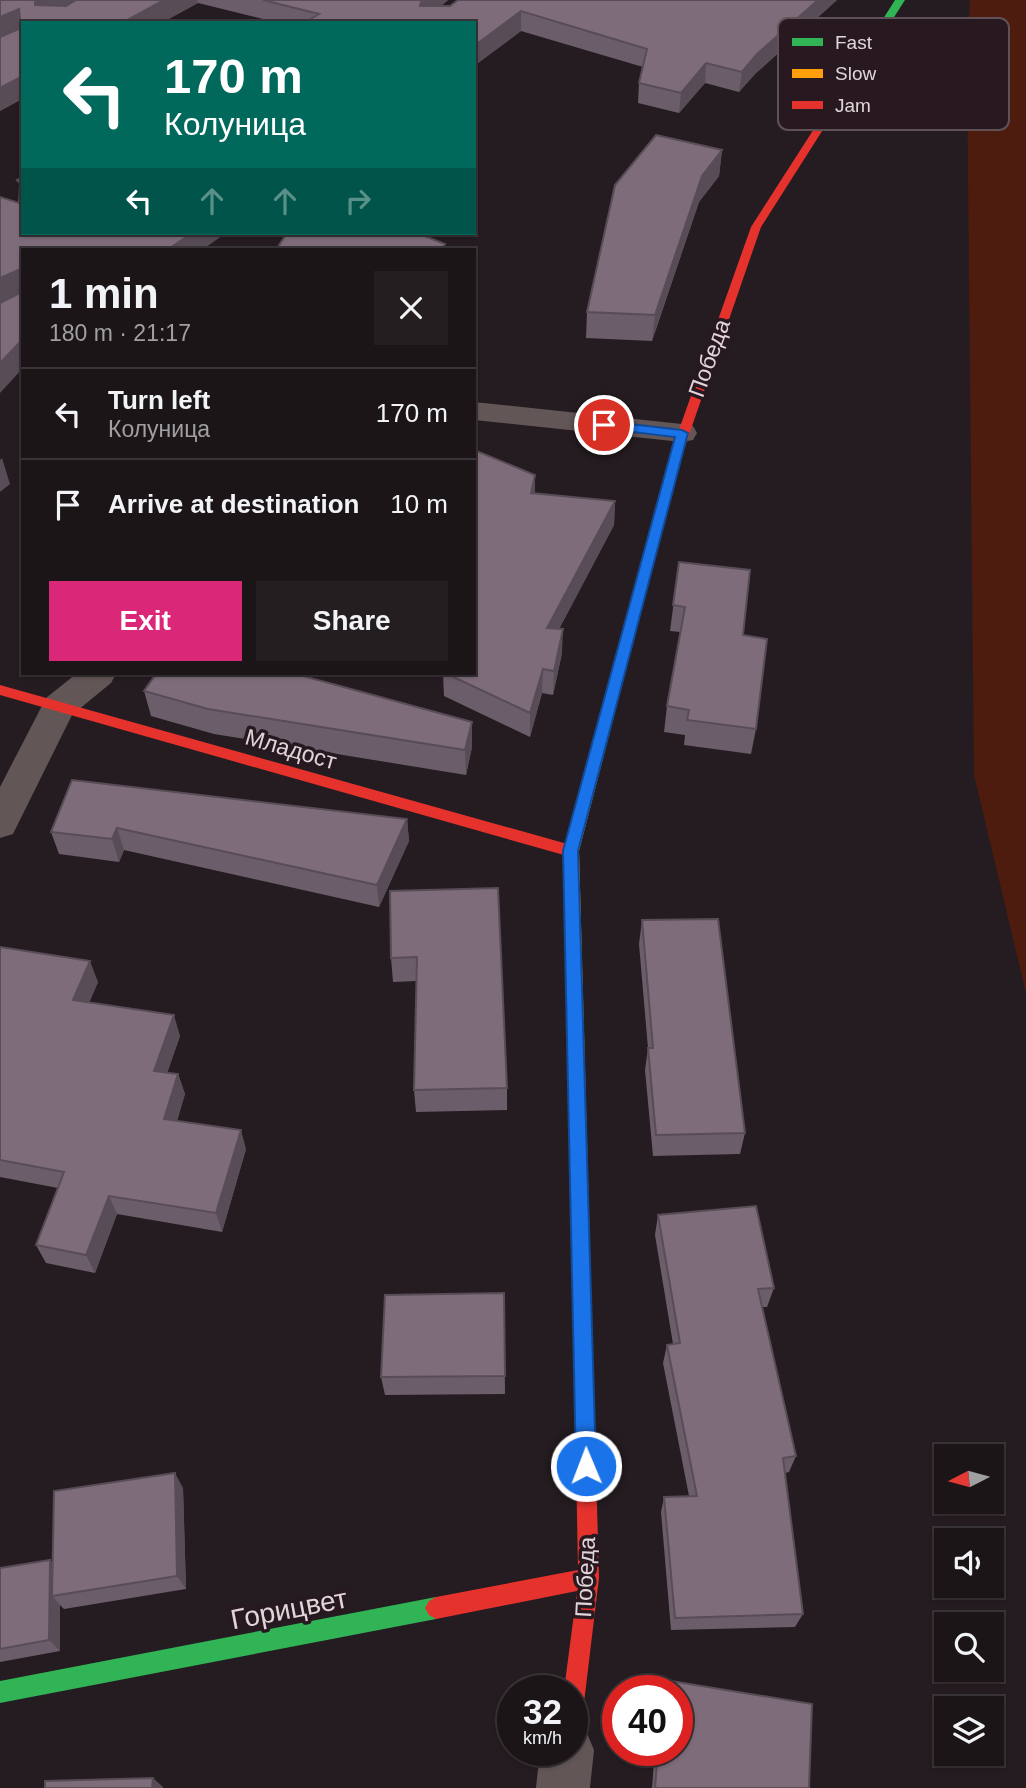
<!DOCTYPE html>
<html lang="en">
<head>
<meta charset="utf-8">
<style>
  :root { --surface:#1b1518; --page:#241e21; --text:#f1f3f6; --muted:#a09fa2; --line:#393437; --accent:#db2777 }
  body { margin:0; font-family:Helvetica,sans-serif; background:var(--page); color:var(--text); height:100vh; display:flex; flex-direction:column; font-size:26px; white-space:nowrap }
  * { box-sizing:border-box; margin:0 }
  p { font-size:23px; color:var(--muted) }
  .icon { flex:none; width:38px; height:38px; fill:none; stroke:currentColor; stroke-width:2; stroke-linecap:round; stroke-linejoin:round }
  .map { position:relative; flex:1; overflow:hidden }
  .drawer { position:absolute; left:21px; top:248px; width:455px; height:427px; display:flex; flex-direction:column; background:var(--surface); border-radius:0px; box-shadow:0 2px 5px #0004,0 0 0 2px var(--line) }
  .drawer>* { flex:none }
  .guide { position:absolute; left:21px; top:21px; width:455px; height:214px; border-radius:0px; box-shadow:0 2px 5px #0004,0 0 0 2px var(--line); background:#00695c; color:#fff; overflow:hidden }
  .needle { width:46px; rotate:264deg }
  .fabs { position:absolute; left:934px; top:1444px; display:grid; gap:14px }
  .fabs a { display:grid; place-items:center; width:70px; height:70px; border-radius:0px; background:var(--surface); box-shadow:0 2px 5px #0004,0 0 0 2px var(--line); font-size:35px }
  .speed { position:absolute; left:497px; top:1675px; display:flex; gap:14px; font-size:35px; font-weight:700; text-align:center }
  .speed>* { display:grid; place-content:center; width:91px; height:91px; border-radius:50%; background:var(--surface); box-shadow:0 2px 5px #0004,0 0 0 2px var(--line); line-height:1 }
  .speed small { font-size:18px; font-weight:400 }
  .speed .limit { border:10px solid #d22; background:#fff; color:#111 }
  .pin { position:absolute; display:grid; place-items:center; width:60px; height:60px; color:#fff; margin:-30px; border:4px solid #fff; border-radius:50%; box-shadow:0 2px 7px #0007 }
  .me { position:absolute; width:77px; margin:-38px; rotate:359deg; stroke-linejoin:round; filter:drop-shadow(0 0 5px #0008) }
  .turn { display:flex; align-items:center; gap:24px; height:147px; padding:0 28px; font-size:32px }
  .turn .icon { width:91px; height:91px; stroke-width:2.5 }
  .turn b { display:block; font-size:49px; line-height:60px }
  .lanes { display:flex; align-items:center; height:66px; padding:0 28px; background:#0003; justify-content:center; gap:35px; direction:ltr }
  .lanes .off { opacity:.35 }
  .round { display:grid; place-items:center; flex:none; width:74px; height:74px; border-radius:0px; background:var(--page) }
  .headline { display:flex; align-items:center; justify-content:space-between; height:119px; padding:0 28px }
  h1 { font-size:42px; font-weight:800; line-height:52px }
  .button { display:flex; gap:14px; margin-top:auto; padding:14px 28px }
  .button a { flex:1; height:80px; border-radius:0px; background:var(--accent); color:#fff; font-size:28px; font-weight:800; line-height:80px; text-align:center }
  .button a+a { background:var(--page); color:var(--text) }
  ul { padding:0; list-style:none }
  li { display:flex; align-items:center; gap:21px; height:91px; padding:0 28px; border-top:2px solid var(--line) }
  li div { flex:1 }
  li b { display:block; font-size:26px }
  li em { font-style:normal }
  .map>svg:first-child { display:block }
</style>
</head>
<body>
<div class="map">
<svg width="1026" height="1788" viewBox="0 0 1026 1788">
  <rect width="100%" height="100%" fill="#241c20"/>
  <path fill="#4e1c0e" d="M970,0H1026V993L974,775L967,73Z"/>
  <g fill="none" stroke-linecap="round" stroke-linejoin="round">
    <path fill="#635657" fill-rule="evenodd" d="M474,402L682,424L693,426L697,433L693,440L682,442L474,420Z
      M76,674H116L111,683L72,715L13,834L0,838V787L46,698Z
      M572,1725L586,1731L594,1750L590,1788H536L540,1750H572Z"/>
    <path fill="#30b455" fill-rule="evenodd" d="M895,0H905L843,97H837L835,95Z
      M676,451L682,455L608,739L601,744L594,739L670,455Z
      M436,1597L443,1601L447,1608L443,1615L436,1619L0,1703V1681Z"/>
    <path fill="#ff9f0a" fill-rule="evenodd" d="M601,734L608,739L579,851L590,1250L588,1256L581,1259L574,1256L572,1250L563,851L594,739Z"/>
    <path fill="#e5322d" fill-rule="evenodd" d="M837,93L845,95L761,227L682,455L680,458H672L670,455L751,227Z
      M0,685L571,845L576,847L579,851L576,855L571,857L0,695Z
      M581,1241L588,1244L590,1250L599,1578L583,1711L580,1719L572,1722V1690H564L577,1591L436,1619L429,1615L425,1608L429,1601L436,1597L578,1570L572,1250L574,1244Z"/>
  </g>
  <path fill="#6c5d6a" d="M0,0H74L64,6H66L76,0H448L441,6L837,0L755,74L739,92L705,83L679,113L638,103L639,83L643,67L521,31L474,66V23H279L198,3L0,111Z
    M722,150L719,176L699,202L652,341L586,338L587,312Z
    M535,475V493L615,501L614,525L559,629L562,653L553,695L542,693L530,737L444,696L443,674H474Z
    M679,562L743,635L756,729L751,754L684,745L685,735L664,732L667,706L680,632L670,631Z
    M144,691L472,722V747L466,775L214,734L151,716Z
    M72,780L407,819L409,841L379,907L124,850L119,862L59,854L51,832Z
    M390,891L507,1088V1110L416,1112L414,1090L417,981L393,982L391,958Z
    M642,920L745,1133L740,1154L653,1156L645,1070L648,1048L639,944Z
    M0,947L98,982L89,1002L180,1036L167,1073L178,1074L185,1094L177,1121L246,1149L222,1232L117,1214L95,1273L46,1263L36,1245L58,1188L0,1177Z
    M658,1215L774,1288L767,1307H762L796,1456L789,1472L785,1473L803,1614L795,1627L671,1630L661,1512L664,1497L689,1496L663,1363L667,1345L673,1344L655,1235Z
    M504,1293L505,1394L385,1395L381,1377Z
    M183,1488L186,1589L64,1609L60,1605V1651L0,1662V1568L50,1560L53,1563Z
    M665,1680L809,1788H652L655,1750H677V1690H661Z"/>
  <path fill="#584c56" d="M38,0H74L40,21L35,5V2Z
    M164,0H197L198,3L161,23H122Z
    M423,0H448L421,21V2Z
    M818,0H837L755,74L739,92L742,72L757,54Z
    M19,9L23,29L0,38V17Z
    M521,11V31L474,66V46Z
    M706,63L705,83L679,113L681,93Z
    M23,76V98L0,111V88Z
    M722,150L719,176L699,202L652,341L655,315L702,176Z
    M192,233H226L202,250H167Z
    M18,270L23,293L0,303V278Z
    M23,339V368L0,393V363Z
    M2,458L10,484L0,492V460Z
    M535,475V499L531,493Z
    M615,501L614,525L547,652V628Z
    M563,629L562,653L553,695L554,671Z
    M543,669L542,693L530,737V713Z
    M472,722V747L466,775L465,750Z
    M407,819L409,841L379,907L377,885Z
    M117,828L124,850L119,862L112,839Z
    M90,961L98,982L82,1020L73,1000Z
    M174,1015L180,1036L161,1091L154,1071Z
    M178,1074L185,1094L171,1138L164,1119Z
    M241,1130L246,1149L222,1232L216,1213Z
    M109,1196L117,1214L95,1273L86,1255Z
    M175,1473L183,1488L186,1589L177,1576Z
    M50,1560L61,1572L52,1596L60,1605V1651L49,1640Z
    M153,1778L163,1787V1788H152Z"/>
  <path fill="#7e6c7b" stroke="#584c56" stroke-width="2" d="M0,0H38L35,2V5L66,6L76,0H164L122,23H23V76L0,88V37L21,28L19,9L0,17Z
    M263,0H423L421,2L420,6H450L458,0H818L757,54L742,72L706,63L681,93L639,83L647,49L521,11L474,46V23H304L319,14Z
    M656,135L722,150L702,176L655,315L587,312L615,185Z
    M23,177V233H192L167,250H23V339L0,363V303L20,293L18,270L0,278V197L19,203L20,183L17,180Z
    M287,233H417L445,244L441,250H276Z
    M474,450L535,475L531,493L615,501L547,628L563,629L554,671L543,669L530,713L447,674H474Z
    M679,562L750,570L743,635L767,639L756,729L687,720L689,710L667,706L685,607L673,605Z
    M156,674H296L472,722L465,750L208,709L144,691Z
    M72,780L407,819L377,885L117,828L112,839L51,832Z
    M498,888L507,1088L414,1090L417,957L391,958L390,891Z
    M718,919L745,1133L656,1135L648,1048H653L642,920Z
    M0,947L90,961L73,1000L174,1015L154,1071L178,1074L164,1119L241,1130L216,1213L109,1196L86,1255L36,1245L64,1172L0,1160Z
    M756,1206L774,1288L758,1289L796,1456L783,1458L803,1614L675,1618L664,1497L697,1496L667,1345L680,1343L658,1215Z
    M504,1293L505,1376L381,1377L385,1295Z
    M175,1473L177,1576L52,1596L54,1491Z
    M50,1560L49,1640L0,1649V1568Z
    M665,1680L812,1704L809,1788H655L658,1750H677V1690H664Z
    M153,1778L152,1788H45V1781Z"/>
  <path fill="#1a73e8" stroke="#114b97" stroke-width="2" d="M604,421L682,430L688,433L578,851L596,1466L593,1473L586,1476L579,1473L576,1466L563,851L675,437L600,428L598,425Z"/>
  <g text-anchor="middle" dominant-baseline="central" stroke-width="7" stroke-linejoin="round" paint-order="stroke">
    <g font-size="23" fill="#e1d5da" stroke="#28181f">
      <text transform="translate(709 358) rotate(-70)">Победа</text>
      <text transform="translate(291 749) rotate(16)">Младост</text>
      <text transform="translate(585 1577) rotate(-87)">Победа</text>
    </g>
    <g font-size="28" fill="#e1d5da" stroke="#28181f">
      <text transform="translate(289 1609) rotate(-11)">Горицвет</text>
    </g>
  </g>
  <rect x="778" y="18" width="231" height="112" rx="10" fill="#28181f" stroke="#605157" stroke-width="2"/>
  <rect x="792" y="38" width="31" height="8" fill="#30b455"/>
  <rect x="792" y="69" width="31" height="9" fill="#ff9f0a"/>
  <rect x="792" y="101" width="31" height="8" fill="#e5322d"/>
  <g font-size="19" fill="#e1d5da">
    <text x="835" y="49">Fast</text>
    <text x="835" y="80">Slow</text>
    <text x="835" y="112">Jam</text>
  </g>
</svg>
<div class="fabs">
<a><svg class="needle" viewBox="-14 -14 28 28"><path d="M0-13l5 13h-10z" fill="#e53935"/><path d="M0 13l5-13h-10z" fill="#a09fa2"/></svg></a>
<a><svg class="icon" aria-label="sound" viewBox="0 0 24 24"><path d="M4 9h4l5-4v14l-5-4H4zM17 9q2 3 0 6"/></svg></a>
<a><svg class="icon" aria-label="search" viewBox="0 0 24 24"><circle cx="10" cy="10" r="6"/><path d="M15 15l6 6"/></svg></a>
<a><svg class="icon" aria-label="layers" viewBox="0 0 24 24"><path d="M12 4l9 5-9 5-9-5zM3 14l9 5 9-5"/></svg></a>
</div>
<div class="speed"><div>32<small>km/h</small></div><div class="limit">40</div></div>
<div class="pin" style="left:604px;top:425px;background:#d93025"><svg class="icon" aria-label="arrive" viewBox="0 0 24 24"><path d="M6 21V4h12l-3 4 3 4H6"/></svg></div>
<svg class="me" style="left:586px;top:1466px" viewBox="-20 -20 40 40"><circle r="17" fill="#1a73e8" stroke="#fff" stroke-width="3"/><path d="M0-11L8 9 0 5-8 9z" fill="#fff"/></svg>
<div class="guide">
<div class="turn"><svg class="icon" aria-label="left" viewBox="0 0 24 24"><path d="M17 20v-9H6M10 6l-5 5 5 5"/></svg><div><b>170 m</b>Колуница</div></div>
<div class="lanes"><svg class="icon" aria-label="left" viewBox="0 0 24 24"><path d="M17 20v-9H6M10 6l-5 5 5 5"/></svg><svg class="icon off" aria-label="ahead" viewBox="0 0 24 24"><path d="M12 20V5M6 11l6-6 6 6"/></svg><svg class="icon off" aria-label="ahead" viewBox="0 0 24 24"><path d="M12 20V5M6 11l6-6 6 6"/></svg><svg class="icon off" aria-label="right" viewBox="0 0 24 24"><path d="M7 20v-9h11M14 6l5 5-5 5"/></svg></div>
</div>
<section class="drawer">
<div class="headline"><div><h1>1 min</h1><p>180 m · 21:17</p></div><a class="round"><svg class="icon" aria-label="close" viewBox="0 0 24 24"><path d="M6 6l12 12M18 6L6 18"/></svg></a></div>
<ul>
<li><svg class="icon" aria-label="left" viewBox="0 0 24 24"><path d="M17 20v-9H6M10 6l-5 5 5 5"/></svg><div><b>Turn left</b><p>Колуница</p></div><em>170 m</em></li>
<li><svg class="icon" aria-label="arrive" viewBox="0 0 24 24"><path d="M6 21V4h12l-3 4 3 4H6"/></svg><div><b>Arrive at destination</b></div><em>10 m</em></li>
</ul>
<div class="button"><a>Exit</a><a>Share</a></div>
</section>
</div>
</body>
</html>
